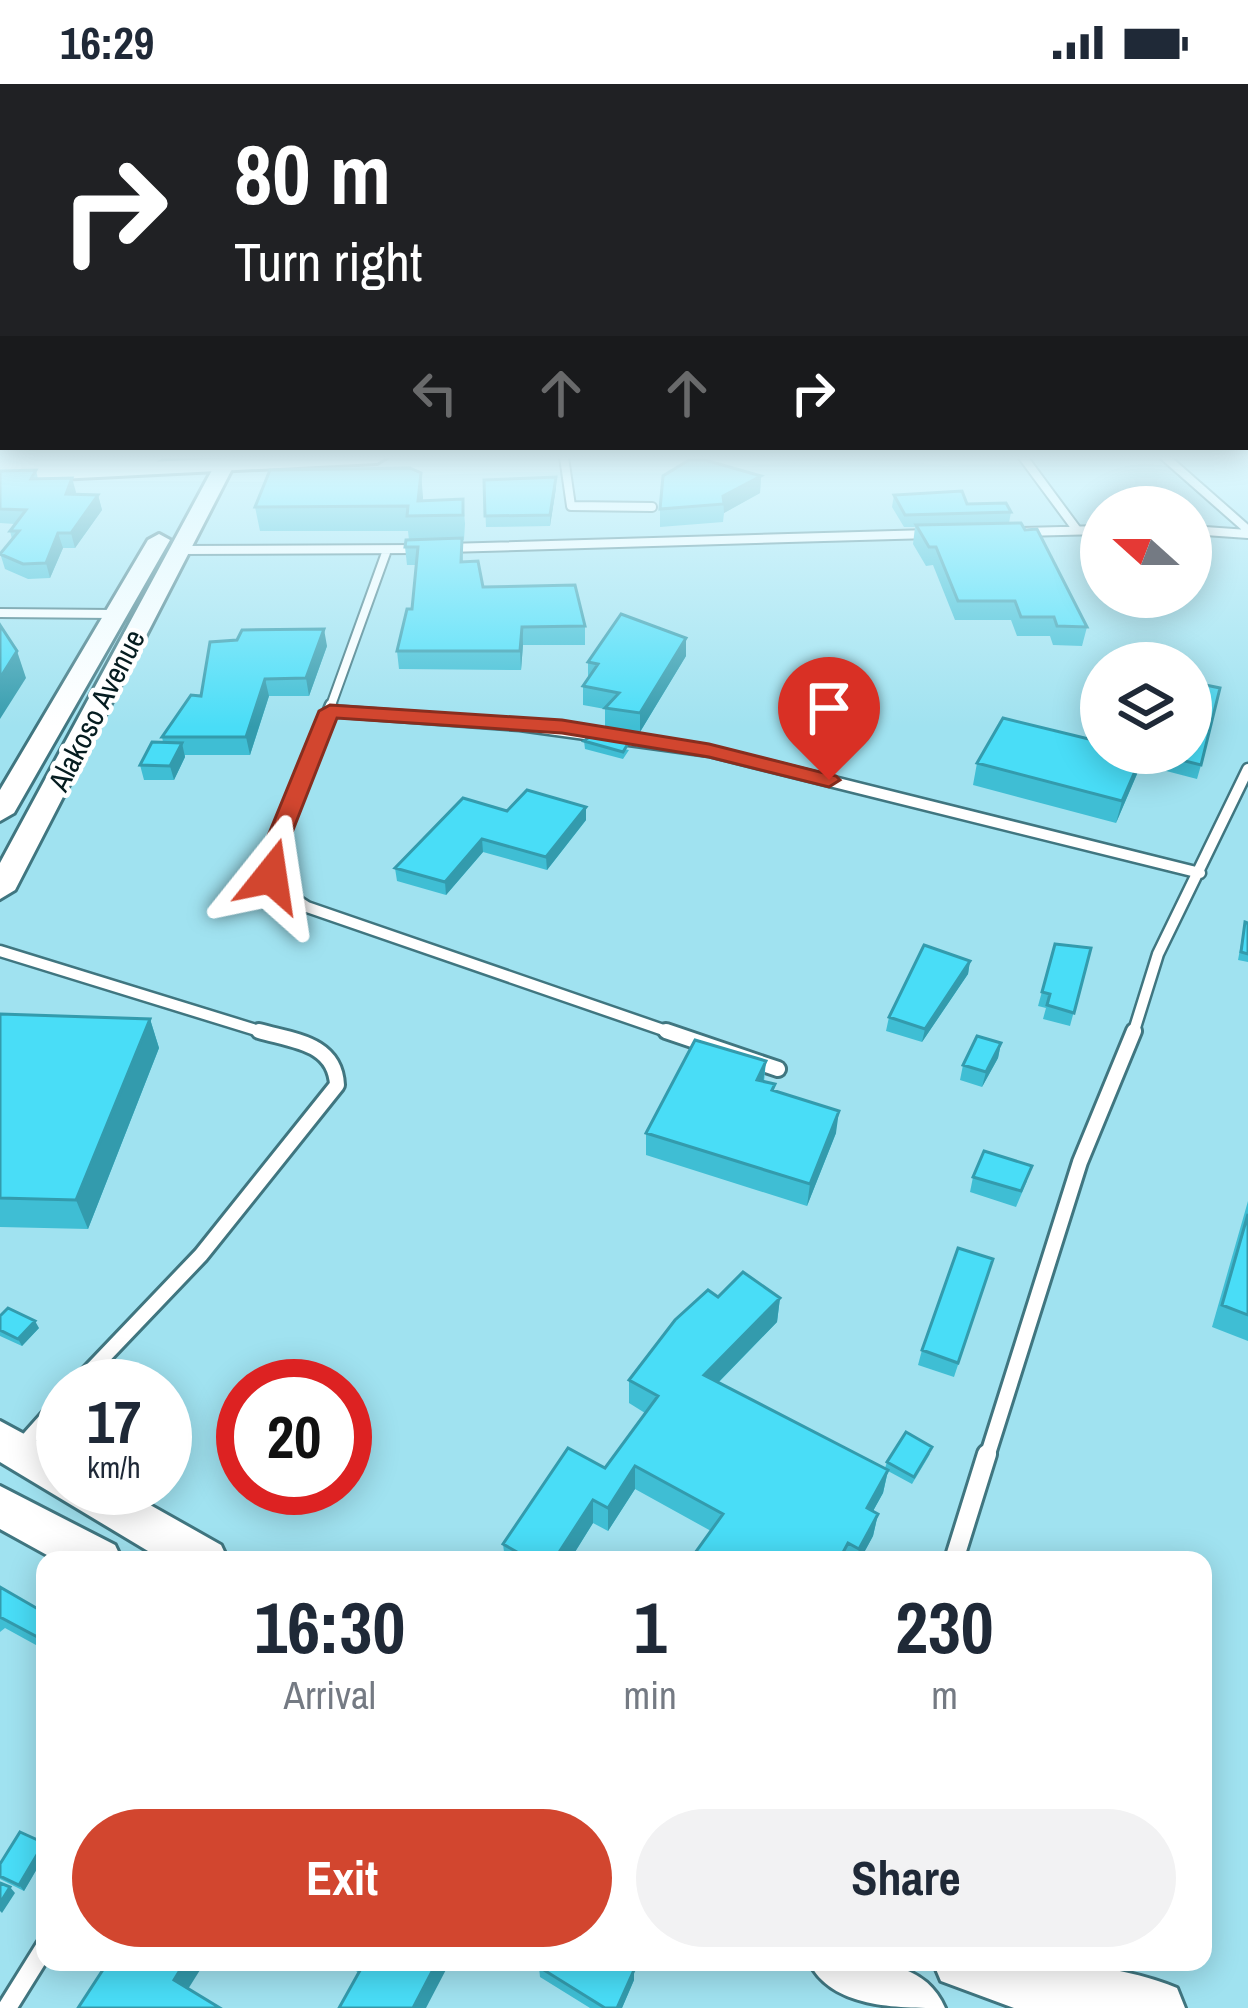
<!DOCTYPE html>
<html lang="en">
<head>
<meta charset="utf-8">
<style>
  :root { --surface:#fff; --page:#f2f2f3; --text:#1f2937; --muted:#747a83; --accent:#d2462f }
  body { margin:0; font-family:"Archivo Narrow",sans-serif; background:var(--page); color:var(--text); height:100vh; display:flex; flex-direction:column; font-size:45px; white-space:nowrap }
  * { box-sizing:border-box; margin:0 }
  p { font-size:39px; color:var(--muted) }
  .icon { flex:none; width:66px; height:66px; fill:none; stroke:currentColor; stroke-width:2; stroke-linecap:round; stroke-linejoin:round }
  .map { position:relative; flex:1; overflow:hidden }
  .details { position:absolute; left:36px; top:1467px; width:1176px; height:420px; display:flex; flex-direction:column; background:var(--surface); border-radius:24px; box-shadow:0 6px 30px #0003 }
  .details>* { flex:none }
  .hud { position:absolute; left:0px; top:0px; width:1248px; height:366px; box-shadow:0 6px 30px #0003; background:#202124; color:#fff; overflow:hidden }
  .needle { width:78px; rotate:291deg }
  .tools { position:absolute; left:1080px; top:402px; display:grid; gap:24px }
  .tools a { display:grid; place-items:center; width:132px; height:132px; border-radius:50%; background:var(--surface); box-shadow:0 6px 30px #0003; font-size:60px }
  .speed { position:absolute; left:36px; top:1275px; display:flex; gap:24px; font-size:60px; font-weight:700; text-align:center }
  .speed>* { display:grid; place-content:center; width:156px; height:156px; border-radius:50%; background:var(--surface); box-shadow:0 6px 30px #0003; line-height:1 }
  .speed small { font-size:30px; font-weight:400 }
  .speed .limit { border:18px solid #d22; background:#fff; color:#111 }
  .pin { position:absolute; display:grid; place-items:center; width:102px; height:102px; color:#fff; margin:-123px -51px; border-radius:50% 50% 50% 0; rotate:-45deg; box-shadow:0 0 12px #0007 }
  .pin .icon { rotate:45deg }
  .me { position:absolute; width:132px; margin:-66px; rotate:15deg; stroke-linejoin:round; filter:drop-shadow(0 0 9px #0008) }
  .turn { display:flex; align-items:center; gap:42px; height:252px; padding:0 36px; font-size:54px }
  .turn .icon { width:156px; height:156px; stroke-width:2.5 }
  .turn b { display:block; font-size:84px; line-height:102px }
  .lanes { display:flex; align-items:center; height:114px; padding:0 36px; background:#0003; justify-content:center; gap:60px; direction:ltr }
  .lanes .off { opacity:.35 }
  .eta { display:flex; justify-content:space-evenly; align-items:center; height:204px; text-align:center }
  .eta b { font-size:72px; font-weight:700; line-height:84px }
  .primary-button { display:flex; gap:24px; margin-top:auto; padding:24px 36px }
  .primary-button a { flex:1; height:138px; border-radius:72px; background:var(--accent); color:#fff; font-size:48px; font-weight:700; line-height:138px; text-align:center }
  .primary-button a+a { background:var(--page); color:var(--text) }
  .status { display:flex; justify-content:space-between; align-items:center; height:84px; padding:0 60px; background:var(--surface); direction:ltr }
  .status svg { height:33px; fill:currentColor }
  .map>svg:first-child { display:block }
</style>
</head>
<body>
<div class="status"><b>16:29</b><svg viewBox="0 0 49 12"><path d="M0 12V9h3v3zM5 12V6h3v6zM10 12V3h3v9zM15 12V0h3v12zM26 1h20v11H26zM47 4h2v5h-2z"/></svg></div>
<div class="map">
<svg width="1248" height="1924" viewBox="0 0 1248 1924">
  <rect width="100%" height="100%" fill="#b7f0fc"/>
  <path fill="#a0e2f0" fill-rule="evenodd" d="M812,373H881L946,382L1116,373H1248V1924H0V396L274,398L509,388L705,389ZM1101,423H1191V513H1101ZM1101,579H1191V669H1101ZM63,1302H165V1404H63ZM243,1302H345V1404H243ZM45,1476H1203V1878H45Z"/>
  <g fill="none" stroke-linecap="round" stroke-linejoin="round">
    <defs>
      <path id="lane-far3" d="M564,373L571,422L652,423
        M1023,373L1077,446
        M1165,373L1248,446
        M1191,446L1248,450
        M1022,448L1101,446
        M447,464L930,450
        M177,466L420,465
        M0,529L113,530
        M330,624L387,466"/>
      <path id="lane-far2" d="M331,621L272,769C272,797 284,809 307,823L675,950
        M330,627L520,641L709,667L1200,789
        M0,867L269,950
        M1133,950L1158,870L1248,685"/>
      <path id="lane-far1" d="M666,947L778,985
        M76,1302L201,1171L337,1001C335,959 294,957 259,947
        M22,1362L63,1316
        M987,1373L1080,1078L1134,947"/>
      <path id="lane" d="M954,1476L987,1370
        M7,1924L45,1863"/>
      <path id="secondary" d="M217,377L234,381L15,806L0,815V779Z
        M159,450L170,456L14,729L0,737V706L148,456Z
        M0,1337L63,1371V1404H120L221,1461L228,1476H163L0,1378Z
        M0,1402L115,1461L122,1476H56L0,1445Z
        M809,1878C858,1878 922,1870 945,1924C896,1924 831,1924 809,1878Z
        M933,1878C1012,1878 1102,1873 1177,1904L1185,1924H1014L941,1897Z"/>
      <path id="primary" d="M246,373H387L377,379L0,398V386Z"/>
      <path id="highway" d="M165,373L153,380L0,388V374Z"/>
    </defs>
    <use href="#lane-far3" stroke="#407680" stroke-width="12"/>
    <use href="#lane-far2" stroke="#407680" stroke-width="15"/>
    <use href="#lane-far1" stroke="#407680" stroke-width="20"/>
    <use href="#lane" stroke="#407680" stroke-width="24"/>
    <use href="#secondary" stroke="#407680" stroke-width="6"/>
    <use href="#primary" stroke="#407680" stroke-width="6"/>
    <use href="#highway" stroke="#407680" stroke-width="6"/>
    <use href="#lane-far3" stroke="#fff" stroke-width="8"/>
    <use href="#lane-far2" stroke="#fff" stroke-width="10"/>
    <use href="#lane-far1" stroke="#fff" stroke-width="14"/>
    <use href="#lane" stroke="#fff" stroke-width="18"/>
    <use href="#secondary" fill="#fff" fill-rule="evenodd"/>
    <use href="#primary" fill="#fff" fill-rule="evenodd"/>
    <use href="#highway" fill="#fff" fill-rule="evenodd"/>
  </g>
  <path fill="#3fbed4" d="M36,386L38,395L72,394L75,411H98L102,426L75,464H63L50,494L28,495L5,485L0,469L12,455L10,447L15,440L0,439V387Z
    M761,392L760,409L724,429L723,438L660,443V425Z
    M556,393V404L550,442L486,443L484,396Z
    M894,411L967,420L1011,428L1009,439L1087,543L1082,562L1053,561L1050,552H1017L1011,536H955L933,481L926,482L913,460L915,443H904L892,423Z
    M423,413V417L463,415L465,440L464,456H462L463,478L483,503L585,542V561H523L521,586L399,585L397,567L412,525L416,481H407L405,463L409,456L408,447H260L255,423Z
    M327,562L309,612H269L250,671H185V673L174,696H144L140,681L163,658L162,653L201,612Z
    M686,572L640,648L605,643V625L583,621V602L588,595V578Z
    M584,657L629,666L623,675L585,665Z
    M1150,669L1201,681L1197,695L1147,682Z
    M977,679L1137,690L1116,739L973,701Z
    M586,723V736L547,786L483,768L446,811L397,797L395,784L507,727Z
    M1245,838L1248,839V878L1238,876Z
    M1055,860L1091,864L1070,942L1043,935L1046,924L1038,922Z
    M970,877L968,890L922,958L886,947L889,933Z
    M0,930L150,935L159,964L88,1145L0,1143Z
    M1001,959L998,974L982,1003L960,996L963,981Z
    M766,977L764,998L775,1000L774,1006L836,1049L807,1122L646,1071V1049Z
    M973,1093L1027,1097L1016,1123L970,1108Z
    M1248,1117V1257L1212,1243Z
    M993,1175L954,1293L918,1281L922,1266Z
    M718,1213L780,1214L777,1238L718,1299L885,1384L887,1378L930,1370L912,1400L888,1387L883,1409L873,1427L878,1430L873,1452L860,1476H690L711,1447L635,1405L608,1447L593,1439L570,1476H505L503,1460L605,1384L645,1329L629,1319V1296Z
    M0,1232L39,1244L22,1262L0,1252Z
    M0,1503L45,1529V1566L5,1544L0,1548Z
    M45,1761V1771L24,1807L0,1795V1780Z
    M342,1878H450L359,1889Z
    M539,1883L634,1896L622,1924H590L540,1893Z"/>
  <path fill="#339bad" d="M421,389L423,413L421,432L418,417Z
    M761,392L760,409L724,429L723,412Z
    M556,393V404L550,442V431Z
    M72,394L76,408L70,425L66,410Z
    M98,411L102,426L75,464L71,449Z
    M58,449L63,464L50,494L46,479Z
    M522,543L523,561L521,586L520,567Z
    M324,545L327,562L309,612L306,594Z
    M686,554V572L640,648V629Z
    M17,567L26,594L0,635V594Z
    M265,595L269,612L250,671L246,653Z
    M182,659L185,673L174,696L170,682Z
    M1143,669L1137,690L1116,739L1122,717Z
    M586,723V736L547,786L546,773Z
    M482,755L483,768L446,811L445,798Z
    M970,877L968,890L922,958L925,945Z
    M150,935L159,964L88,1145L76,1116Z
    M1001,959L998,974L982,1003L986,988Z
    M766,977L763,999L757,996Z
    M839,1027L836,1049L807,1122L810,1100Z
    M780,1214L777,1238L702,1315L704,1291Z
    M35,1237L39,1244L22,1262L18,1255Z
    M635,1382V1405L608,1447V1424Z
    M888,1386L883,1409L862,1447L867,1424Z
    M593,1416V1439L570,1476H554Z
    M878,1430L873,1452L860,1476H857L859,1465Z
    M44,1759L45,1771L24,1807L19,1801Z
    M10,1803L15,1809L2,1829L0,1827V1819Z
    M185,1878H205L185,1910L174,1896Z
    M437,1878H450L426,1924H413Z
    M634,1886V1896L622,1924H617Z"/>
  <path fill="#49ddf7" stroke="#339bad" stroke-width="3" d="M689,376H705L761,392L723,412L724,420L660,425L663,392Z
    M410,384L421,389L418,417L463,415V431L407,432L408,422L255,423L270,386Z
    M36,386L31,395L72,394L66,410L98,411L71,449H58L46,479L23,480L0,470L19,447H10L26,426L0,425V387Z
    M556,393L550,431L485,432L484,396Z
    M962,407L967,420L1006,419L1011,428L905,431L894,411Z
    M1021,439L1025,446L1037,445L1087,543L1057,542L1054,533H1021L1015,517H958L936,463H929L916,441Z
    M462,454L461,478L478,477L483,503L575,501L585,542L522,543L520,567H397L407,525H412L418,463H405L406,456Z
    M621,530L686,554L640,629L605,624L619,609L583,602L598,580L588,578Z
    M0,541L17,567L0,594Z
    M324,545L306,594L265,595L246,653H162L191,611L201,612L210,558L237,556L242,546Z
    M1191,598L1220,604L1201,681L1153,669H1191Z
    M1003,634L1101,658V669H1143L1122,717L977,679Z
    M589,653L629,658L623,668L584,657Z
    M152,658L182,659L170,682L140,681Z
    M527,706L586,723L546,773L482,755L445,798L395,784L463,714L507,727Z
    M1245,838L1248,839V870L1241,868Z
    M1055,860L1091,864L1074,929L1047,921L1050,910L1042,908Z
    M924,861L970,877L925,945L889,933Z
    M0,930L150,935L76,1116L0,1114Z
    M977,952L1001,959L986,988L963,981Z
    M695,956L766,977L757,996L775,1000L772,1006L839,1027L810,1100L646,1049Z
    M984,1067L1032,1082L1021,1107L973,1093Z
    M1248,1130V1231L1222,1221Z
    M958,1164L993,1175L958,1279L922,1266Z
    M743,1188L780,1214L704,1291L888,1386L867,1424L878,1430L859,1465L848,1459L839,1476H690L723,1430L635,1382L608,1424L593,1416L554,1476H531L503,1460L568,1364L605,1384L658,1312L629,1296L675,1236L708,1206L718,1213Z
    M8,1224L35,1237L18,1255L0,1246V1232Z
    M906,1348L932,1363L914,1393L887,1378Z
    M0,1503L45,1529V1557L0,1533Z
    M20,1748L44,1759L19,1801L0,1792V1780Z
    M0,1799L10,1803L0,1819Z
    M108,1878H185L174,1896L220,1924H78Z
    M358,1878H437L413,1924H339L363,1881Z
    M541,1878H621L634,1886L617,1924H605L539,1883Z"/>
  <linearGradient id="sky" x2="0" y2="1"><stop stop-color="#8ea292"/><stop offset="0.58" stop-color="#dff8fe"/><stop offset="1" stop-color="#dff8fe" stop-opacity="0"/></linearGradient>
  <rect width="1248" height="643" fill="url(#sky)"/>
  <path fill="#d2462f" stroke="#882e1f" stroke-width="3" d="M330,621L562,636L709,660L836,692L840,696L829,703L709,673L562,649L337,634L284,769L283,792L271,799L262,797L261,769L319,627Z"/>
  <g text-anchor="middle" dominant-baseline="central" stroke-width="9" stroke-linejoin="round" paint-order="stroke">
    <g font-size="30" fill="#051c20" stroke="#fff">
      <text transform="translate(96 626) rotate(-63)">Alakoso Avenue</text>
    </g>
  </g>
</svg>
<div class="tools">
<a><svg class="needle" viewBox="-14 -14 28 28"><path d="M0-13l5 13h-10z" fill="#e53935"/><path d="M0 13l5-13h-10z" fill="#747a83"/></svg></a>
<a><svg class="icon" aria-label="layers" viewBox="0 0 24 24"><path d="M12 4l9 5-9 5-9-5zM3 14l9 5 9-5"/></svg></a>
</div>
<div class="speed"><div>17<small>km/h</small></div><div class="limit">20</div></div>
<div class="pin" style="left:829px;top:696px;background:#d93025"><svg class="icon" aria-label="arrive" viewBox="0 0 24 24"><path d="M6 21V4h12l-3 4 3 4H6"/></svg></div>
<svg class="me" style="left:271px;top:792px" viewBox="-20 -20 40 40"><path d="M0-17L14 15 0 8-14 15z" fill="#d2462f" stroke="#fff" stroke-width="4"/></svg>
<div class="hud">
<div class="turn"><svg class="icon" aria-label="right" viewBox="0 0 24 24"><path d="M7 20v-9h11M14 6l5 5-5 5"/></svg><div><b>80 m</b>Turn right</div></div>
<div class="lanes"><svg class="icon off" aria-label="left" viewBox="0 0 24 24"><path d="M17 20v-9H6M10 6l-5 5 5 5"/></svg><svg class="icon off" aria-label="ahead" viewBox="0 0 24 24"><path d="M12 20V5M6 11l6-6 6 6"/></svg><svg class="icon off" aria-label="ahead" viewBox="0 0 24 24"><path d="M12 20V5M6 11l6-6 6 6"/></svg><svg class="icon" aria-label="right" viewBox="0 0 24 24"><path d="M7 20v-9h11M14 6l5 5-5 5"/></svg></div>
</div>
<section class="details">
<div class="eta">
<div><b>16:30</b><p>Arrival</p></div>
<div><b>1</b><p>min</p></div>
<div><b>230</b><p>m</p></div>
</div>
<div class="primary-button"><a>Exit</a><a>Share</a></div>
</section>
</div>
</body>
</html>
